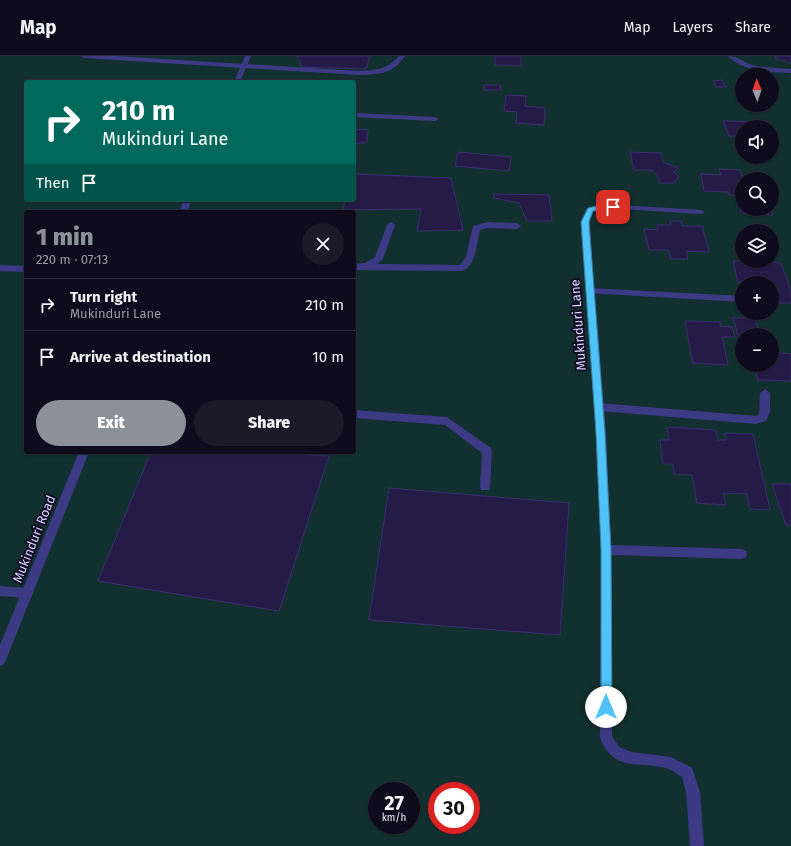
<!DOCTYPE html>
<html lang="en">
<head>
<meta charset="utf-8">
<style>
  :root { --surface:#0e0b1c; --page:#1c1929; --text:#f1f3f6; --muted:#9b9ba3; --line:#2e2b3b; --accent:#8c9099 }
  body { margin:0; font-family:"Fira Sans",sans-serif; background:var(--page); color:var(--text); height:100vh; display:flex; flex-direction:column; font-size:15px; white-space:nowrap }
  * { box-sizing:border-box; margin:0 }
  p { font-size:13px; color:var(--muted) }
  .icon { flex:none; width:22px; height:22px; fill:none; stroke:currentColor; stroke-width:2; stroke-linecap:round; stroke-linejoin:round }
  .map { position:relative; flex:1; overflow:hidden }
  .side { position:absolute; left:24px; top:154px; width:332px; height:244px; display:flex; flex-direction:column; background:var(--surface); border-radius:4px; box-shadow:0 1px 3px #0004,0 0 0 1px var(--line) }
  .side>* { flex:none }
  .banner { position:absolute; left:24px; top:24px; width:332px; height:122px; border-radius:4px; box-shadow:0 1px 3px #0004,0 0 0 1px var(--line); background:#00695c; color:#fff; overflow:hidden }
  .needle { width:26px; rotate:358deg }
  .buttons { position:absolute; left:735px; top:12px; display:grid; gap:8px }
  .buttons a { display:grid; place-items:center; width:44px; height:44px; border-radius:50%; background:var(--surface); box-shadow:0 1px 3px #0004,0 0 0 1px var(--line); font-size:20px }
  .speed { position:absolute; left:368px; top:726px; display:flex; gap:8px; font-size:20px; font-weight:700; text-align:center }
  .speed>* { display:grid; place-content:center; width:52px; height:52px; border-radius:50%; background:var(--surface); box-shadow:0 1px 3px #0004,0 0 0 1px var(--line); line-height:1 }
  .speed small { font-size:10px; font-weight:400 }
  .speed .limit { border:6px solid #d22; background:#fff; color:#111 }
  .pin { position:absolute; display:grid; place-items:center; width:34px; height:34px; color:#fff; margin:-17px; border-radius:8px; box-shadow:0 2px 6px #0006 }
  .me { position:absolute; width:44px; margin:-22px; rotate:0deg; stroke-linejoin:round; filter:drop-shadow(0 0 3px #0008) }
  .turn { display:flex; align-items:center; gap:14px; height:84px; padding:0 12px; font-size:18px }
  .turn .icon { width:52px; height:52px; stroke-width:2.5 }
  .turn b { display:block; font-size:28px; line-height:34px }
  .then { display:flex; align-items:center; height:38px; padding:0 12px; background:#0003; gap:8px; font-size:15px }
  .round { display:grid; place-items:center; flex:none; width:42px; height:42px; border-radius:21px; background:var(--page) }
  .overview { display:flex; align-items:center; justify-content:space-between; height:68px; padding:0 12px }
  h1 { font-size:24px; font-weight:800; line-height:30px; color:var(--accent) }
  .button { display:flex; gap:8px; margin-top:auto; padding:8px 12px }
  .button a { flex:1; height:46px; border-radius:24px; background:var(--accent); color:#fff; font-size:16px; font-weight:800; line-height:46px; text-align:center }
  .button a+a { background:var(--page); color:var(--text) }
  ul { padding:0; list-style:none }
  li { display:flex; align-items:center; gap:12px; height:52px; padding:0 12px; border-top:1px solid var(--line) }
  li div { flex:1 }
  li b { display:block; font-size:15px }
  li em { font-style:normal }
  header { display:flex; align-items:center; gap:24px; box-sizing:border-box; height:56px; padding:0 20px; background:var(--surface); border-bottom:1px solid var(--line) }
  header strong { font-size:19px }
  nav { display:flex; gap:22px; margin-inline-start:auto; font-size:14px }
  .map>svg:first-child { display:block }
</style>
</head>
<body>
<header>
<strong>Map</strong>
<nav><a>Map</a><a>Layers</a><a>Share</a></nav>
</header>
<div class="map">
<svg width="791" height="790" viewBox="0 0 791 790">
  <rect width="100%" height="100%" fill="#130f26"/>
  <path fill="#12302f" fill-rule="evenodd" d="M0,0H791V790H0ZM742,19H772V49H742ZM26,26H354V144H26ZM742,71H772V101H742ZM742,123H772V153H742ZM26,156H354V396H26ZM742,175H772V205H742ZM742,227H772V257H742ZM742,279H772V309H742ZM377,735H411V769H377ZM437,735H471V769H437Z"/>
  <path fill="#241b47" stroke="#3b2d73" d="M297,0H370L366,13L302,11Z
    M495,0H521V10L495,9Z
    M775,0H791V7H788L786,4H777Z
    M722,24L726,31H717L713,25Z
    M484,29H500L501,34H484Z
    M506,39L526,40L525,50L545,52L544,69L516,67L517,56L504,55Z
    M723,65L758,66L760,71H742V80H729Z
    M354,73L368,74L367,86L356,88L354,92Z
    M458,96L511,101L509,115L455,110Z
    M630,96L661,97L663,106L678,112L674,116L679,121L673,127H660L658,119L651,114H634Z
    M719,113L740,114L742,120L756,121L757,123H742V153H771L773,159L741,157L737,144H742L741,139H729L728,136L704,135L701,118L721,119Z
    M354,118L451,122L463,174L417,175L421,153L343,154L345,144H354Z
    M494,138L549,139L552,165H527L519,147L494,142Z
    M670,165H681L682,170H702L709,196L686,195L688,203H671L669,194H649L644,173L658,174L657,169H671Z
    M733,205L781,207L791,236V247H772V227L738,226Z
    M733,262H755L760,279H742V283L739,282Z
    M685,265L720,266V270L732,271L735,281H722L728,309L693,307Z
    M772,292H777L779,297L791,298V325L758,324L754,309H772Z
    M667,371L716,374L718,384H726L724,377L753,378L770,454L750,453L747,438L723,437L726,449L697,447L692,419L674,418L673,408H663L660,384H669Z
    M151,396H255L329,400L279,555L98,525Z
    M772,428H791V469H786Z
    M389,432L569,447L560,579L369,564Z"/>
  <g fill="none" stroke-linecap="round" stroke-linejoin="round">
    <path fill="#3d3a85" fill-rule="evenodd" d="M81,0H115L358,15C375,14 387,14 399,0H405C392,19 380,18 358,19L84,2Z
      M354,57L435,61L439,63L435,65L354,61Z
      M391,166L395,169L383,203L377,208L460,209L466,201L473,170L488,166L517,167L521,170L517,173L488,172L480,174C477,186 476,210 462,215L354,214V208L365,207L375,201L387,169Z
      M0,209L26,210V216L0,215Z
      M590,232L742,240V246L587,237L586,235Z
      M765,333L770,337V356L766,365L756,368L599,355L594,351L599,347L756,360L759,359L760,337Z
      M0,530L27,532L31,533L33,537L31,541L27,542L0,540Z"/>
    <path fill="#3d3a85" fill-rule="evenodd" d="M245,0H251L240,26H234Z
      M728,0C737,0 743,6 752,9C764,12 778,12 791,13V17C770,16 743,16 728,0Z
      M184,144H192L187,156H179Z
      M604,148L701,154L705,156L701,158L604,152L593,156L589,165L606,377L611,489L742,493L746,495L747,498L746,501L742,503L611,499L612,680L619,691L632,696L671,701L692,712L700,736L704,790H690L686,736L682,721C678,719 673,715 669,713C640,704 615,718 600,682L601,494L596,377L581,165L587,152Z
      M354,354L447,361L491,392L492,395L490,431L489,434H481L480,431L482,397L445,369L354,362Z
      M79,396H89L6,604L4,608L0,610V589Z"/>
  </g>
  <path fill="#4fc3f7" stroke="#337fa1" d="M604,148L617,151C613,154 600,154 593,155L589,166L605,377L611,494L612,651L610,655L606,656L602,655L601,651V494L596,377L581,166L588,152Z"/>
  <g text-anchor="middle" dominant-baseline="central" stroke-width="4" stroke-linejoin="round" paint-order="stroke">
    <g font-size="13" fill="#d9d4ff" stroke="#130f26">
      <text transform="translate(578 269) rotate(-94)">Mukinduri Lane</text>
      <text transform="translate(34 483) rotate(-68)">Mukinduri Road</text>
    </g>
  </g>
</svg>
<div class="buttons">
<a><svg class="needle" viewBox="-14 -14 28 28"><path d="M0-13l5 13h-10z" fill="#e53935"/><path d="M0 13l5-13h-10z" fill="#9b9ba3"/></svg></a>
<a><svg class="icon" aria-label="sound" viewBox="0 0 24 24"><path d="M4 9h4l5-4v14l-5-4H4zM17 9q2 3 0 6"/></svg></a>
<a><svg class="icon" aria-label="search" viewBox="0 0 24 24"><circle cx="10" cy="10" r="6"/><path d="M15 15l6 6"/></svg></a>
<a><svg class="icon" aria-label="layers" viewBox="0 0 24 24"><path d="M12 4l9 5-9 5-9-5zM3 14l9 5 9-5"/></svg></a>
<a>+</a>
<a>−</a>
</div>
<div class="speed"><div>27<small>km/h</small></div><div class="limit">30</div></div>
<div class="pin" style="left:613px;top:151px;background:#d93025"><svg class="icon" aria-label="arrive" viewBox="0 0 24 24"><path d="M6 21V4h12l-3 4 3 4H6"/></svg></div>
<svg class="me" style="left:606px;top:651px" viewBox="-20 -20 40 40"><circle r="19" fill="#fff"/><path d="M0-13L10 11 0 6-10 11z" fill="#4fc3f7"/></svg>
<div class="banner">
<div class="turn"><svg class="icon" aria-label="right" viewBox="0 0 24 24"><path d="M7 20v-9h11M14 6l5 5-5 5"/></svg><div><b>210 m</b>Mukinduri Lane</div></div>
<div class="then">Then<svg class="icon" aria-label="arrive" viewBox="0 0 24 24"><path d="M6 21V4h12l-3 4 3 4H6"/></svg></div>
</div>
<section class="side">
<div class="overview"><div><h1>1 min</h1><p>220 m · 07:13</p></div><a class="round"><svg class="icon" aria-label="close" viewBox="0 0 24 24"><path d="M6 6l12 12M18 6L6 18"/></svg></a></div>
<ul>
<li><svg class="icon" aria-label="right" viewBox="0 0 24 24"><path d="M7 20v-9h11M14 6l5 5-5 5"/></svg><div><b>Turn right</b><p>Mukinduri Lane</p></div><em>210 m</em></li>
<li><svg class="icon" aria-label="arrive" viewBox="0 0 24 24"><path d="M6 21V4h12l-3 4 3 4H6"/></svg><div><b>Arrive at destination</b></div><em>10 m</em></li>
</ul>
<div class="button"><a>Exit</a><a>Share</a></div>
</section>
</div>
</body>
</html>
